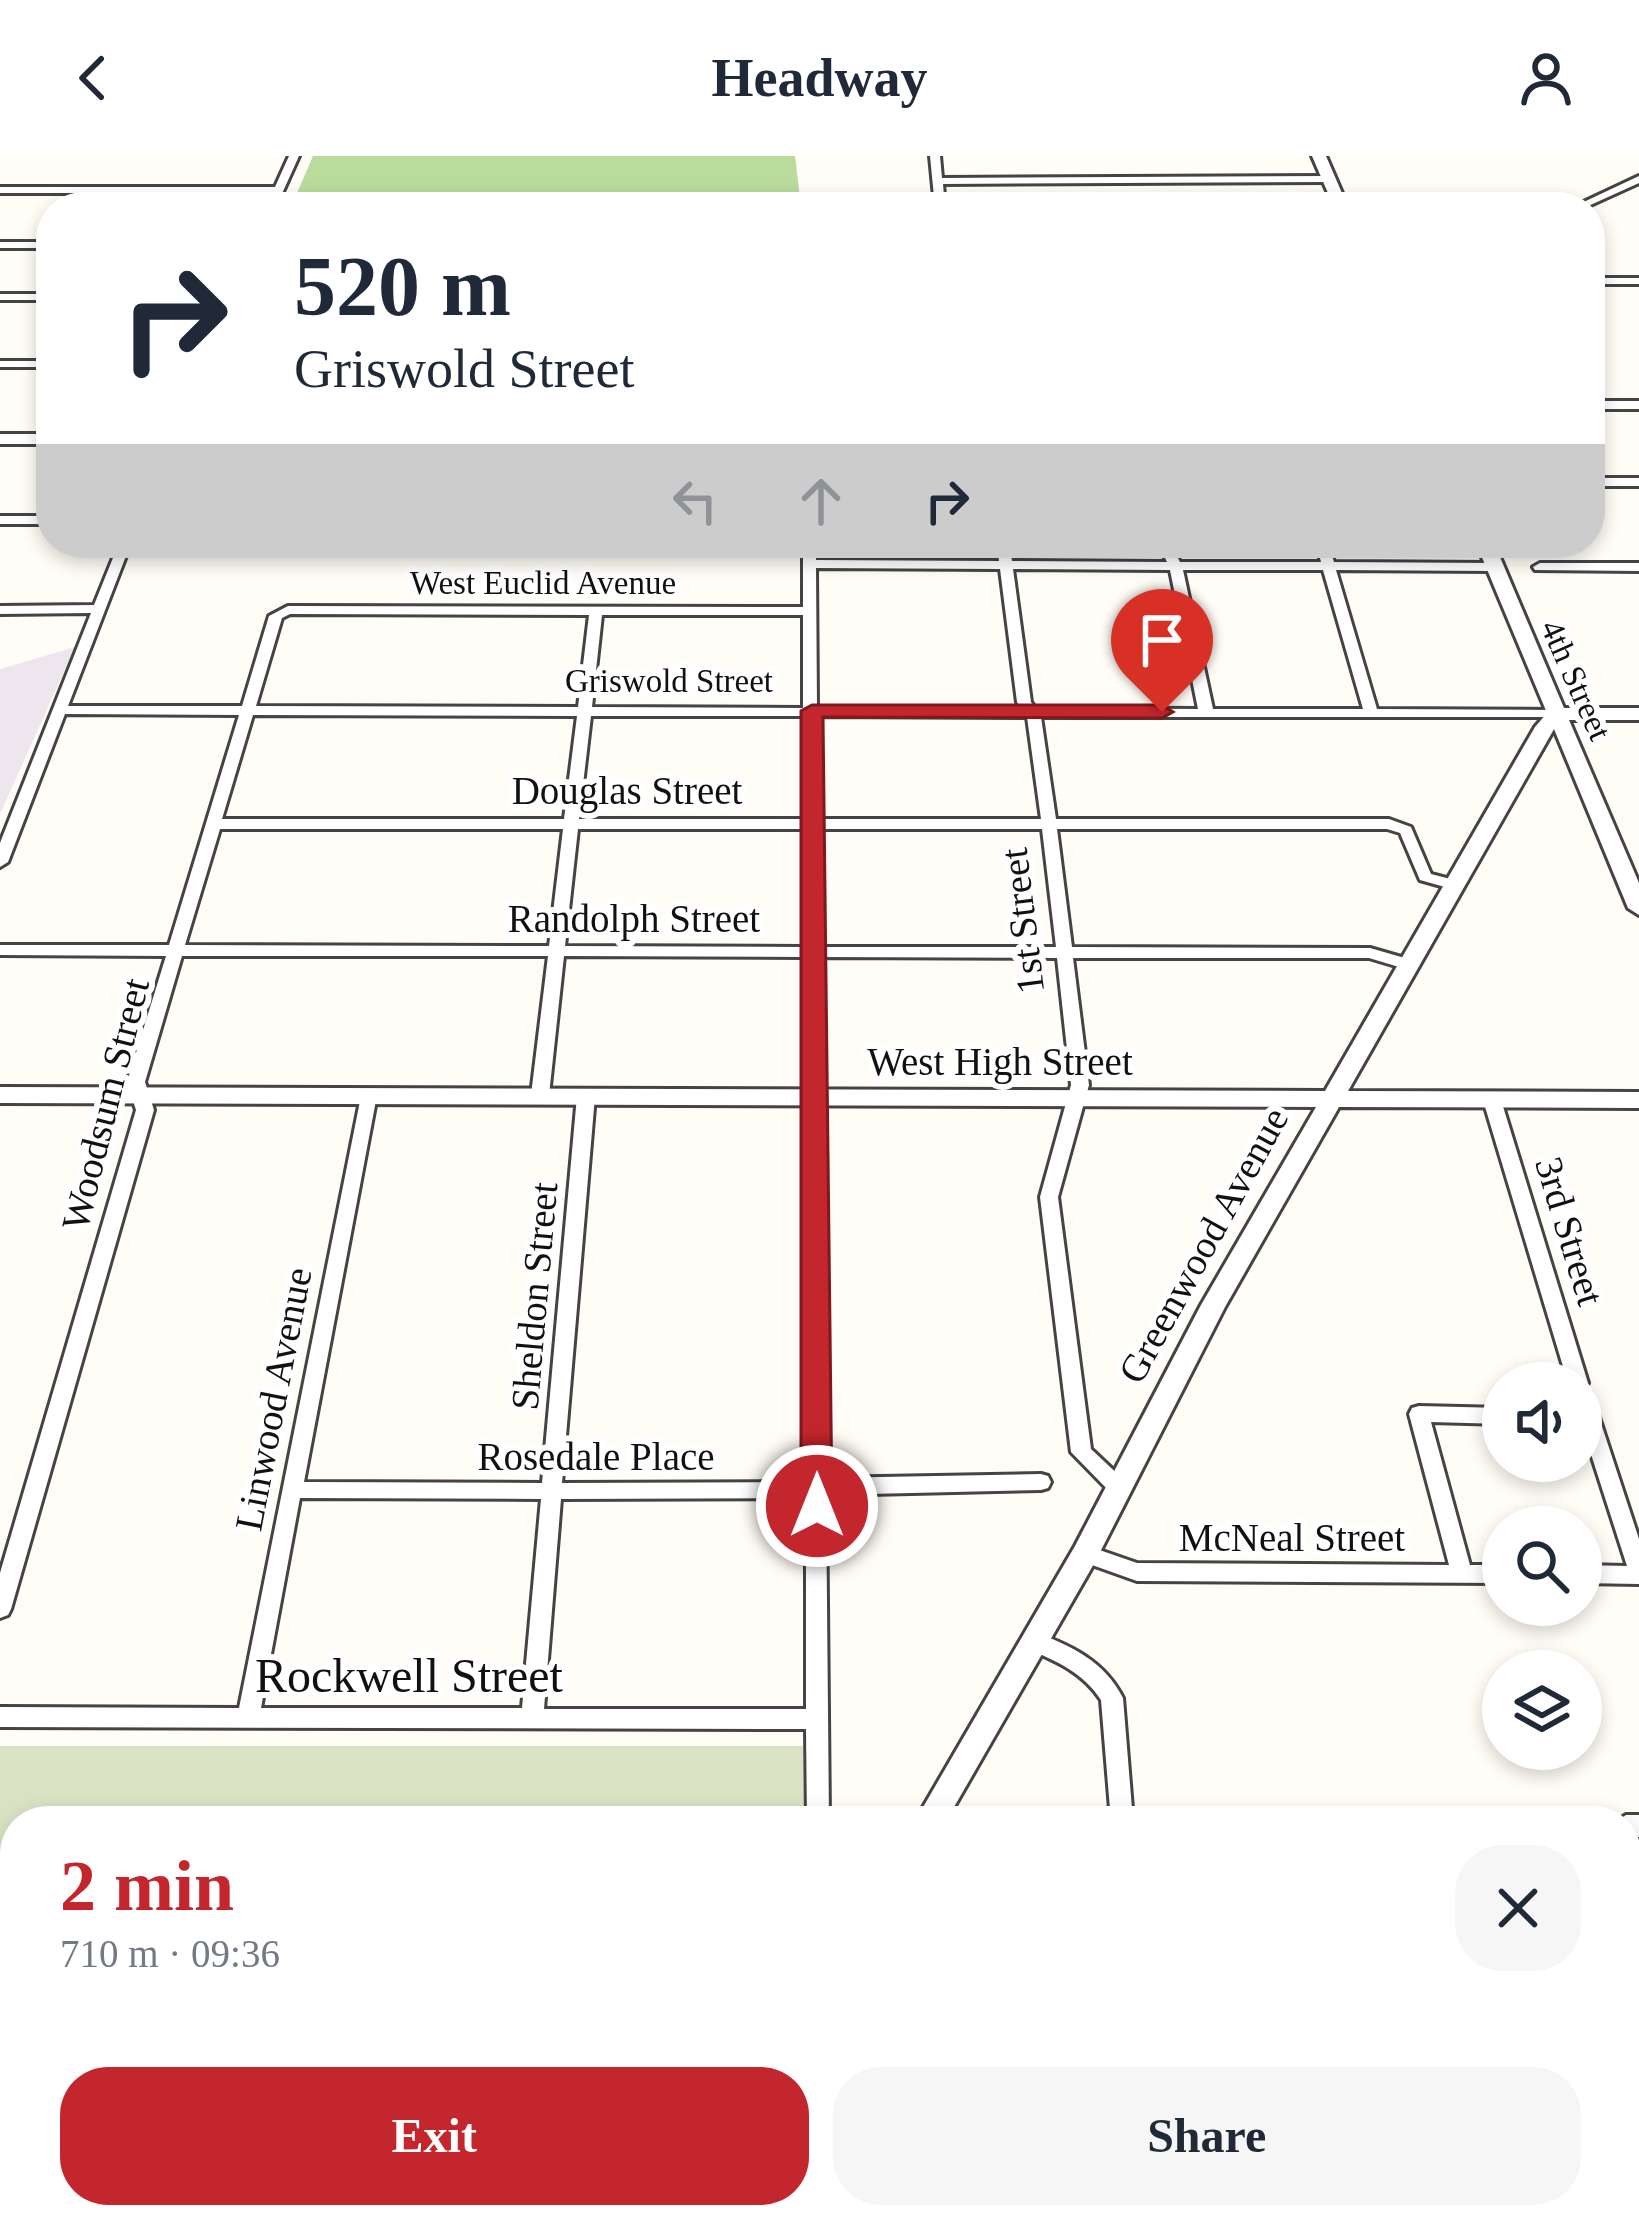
<!DOCTYPE html>
<html lang="en">
<head>
<meta charset="utf-8">
<style>
  :root { --surface:#fff; --page:#f6f6f7; --text:#1f2937; --muted:#747a83; --accent:#c4262e }
  body { margin:0; font-family:"Times New Roman",serif; background:var(--page); color:var(--text); height:100vh; display:flex; flex-direction:column; font-size:45px; white-space:nowrap }
  * { box-sizing:border-box; margin:0 }
  p { font-size:39px; color:var(--muted) }
  .icon { flex:none; width:66px; height:66px; fill:none; stroke:currentColor; stroke-width:2; stroke-linecap:round; stroke-linejoin:round }
  .map { position:relative; flex:1; overflow:hidden }
  .sheet { position:absolute; left:0px; top:1650px; width:1641px; height:423px; display:flex; flex-direction:column; background:var(--surface); border-radius:48px 48px 0 0; box-shadow:0 6px 18px #0003 }
  .sheet>* { flex:none }
  .top-card { position:absolute; left:36px; top:36px; width:1569px; height:366px; border-radius:48px; box-shadow:0 6px 18px #0003; background:#fff; color:var(--text); overflow:hidden }
  .fabs { position:absolute; left:1482px; top:1206px; display:grid; gap:24px }
  .fabs a { display:grid; place-items:center; width:120px; height:120px; border-radius:50%; background:var(--surface); box-shadow:0 6px 18px #0003; font-size:60px }
  .pin { position:absolute; display:grid; place-items:center; width:102px; height:102px; color:#fff; margin:-123px -51px; border-radius:50% 50% 50% 0; rotate:-45deg; box-shadow:0 0 12px #0007 }
  .pin .icon { rotate:45deg }
  .me { position:absolute; width:132px; margin:-66px; rotate:0deg; stroke-linejoin:round; filter:drop-shadow(0 0 9px #0008) }
  .turn { display:flex; align-items:center; gap:42px; height:252px; padding:0 60px; font-size:54px }
  .turn .icon { width:156px; height:156px; stroke-width:2.5 }
  .turn b { display:block; font-size:84px; line-height:102px }
  .lanes { display:flex; align-items:center; height:114px; padding:0 60px; background:#0003; justify-content:center; gap:60px; direction:ltr }
  .lanes .off { opacity:.35 }
  .round { display:grid; place-items:center; flex:none; width:126px; height:126px; border-radius:48px; background:var(--page) }
  .overview { display:flex; align-items:center; justify-content:space-between; height:204px; padding:0 60px }
  h1 { font-size:72px; font-weight:600; line-height:90px; color:var(--accent) }
  .button { display:flex; gap:24px; margin-top:auto; padding:24px 60px }
  .button a { flex:1; height:138px; border-radius:48px; background:var(--accent); color:#fff; font-size:48px; font-weight:600; line-height:138px; text-align:center }
  .button a+a { background:var(--page); color:var(--text) }
  header { display:flex; justify-content:space-between; align-items:center; height:156px; padding:0 60px; background:var(--surface); font-size:54px; font-weight:600 }
  .map>svg:first-child { display:block }
</style>
</head>
<body>
<header><svg class="icon" aria-label="back" viewBox="0 0 24 24"><path d="M15 5l-7 7 7 7"/></svg>Headway<svg class="icon" aria-label="person" viewBox="0 0 24 24"><circle cx="12" cy="8" r="4"/><path d="M4 21q1-7 8-7t8 7"/></svg></header>
<div class="map">
<svg width="1639" height="2071" viewBox="0 0 1639 2071">
  <rect width="100%" height="100%" fill="#fffdf5"/>
  <path fill="#eee6ef" d="M75,491L1,656H0V513Z"/>
  <path fill="#b9dc9c" d="M313,0H795L801,51H291Z"/>
  <path fill="#d9e3c4" d="M0,1590H803L805,1665H15V2058H679L671,2071H0Z"/>
  <g fill="none" stroke-linecap="round" stroke-linejoin="round">
    <defs>
      <path id="minor" d="M289,0H299L276,51H266L272,37H0V31H275Z
        M930,0H940L942,22L1328,20L1333,23L1328,26L943,28L945,51H935Z
        M1639,20V27L1586,51H1573Z
        M0,86H51V92H0Z
        M1590,122H1639V128H1590Z
        M0,138H51V144H0Z
        M0,205H51V211H0Z
        M1590,245H1639V253H1590Z
        M1590,322H1639V330H1590Z
        M0,360H51V368H0Z
        M119,387H131L68,550H242L269,460L288,450L803,451V387H815L816,404L999,405L997,387H1009L1012,405L1167,406L1158,387H1170L1180,406H1321L1316,387H1328L1334,406L1495,407L1502,411L1495,415L1336,414L1377,553L1557,554L1564,558L1562,561H1041L1056,663H1389L1411,671L1431,718L1458,725L1460,728L1452,733L1420,724L1400,677L1387,673H1057L1072,791L1370,792L1415,805L1417,809L1409,814L1369,802H1073L1089,929L1058,1041L1091,1293L1126,1326L1129,1332L1126,1338L1119,1340L1112,1338L1071,1296L1040,1041L1071,929L1057,802L820,801L826,1322L1041,1318L1048,1320L1051,1326L1048,1332L1041,1334L826,1339L829,1665H807L806,1573L0,1571V1551L239,1552L362,935L368,933L377,939L304,1326L542,1327L577,940L586,934L595,940L562,1327L805,1326L804,801L564,800L549,939L540,945L531,939L548,800H182L145,926L154,954L11,1453L8,1459L0,1462V1417L136,954L127,926L166,800L0,799V789H169L239,559L65,558L8,706L0,711V687L91,457L0,458V450L94,449ZM816,412L1000,413L1017,546L1021,552H817ZM1013,413L1170,414L1198,553L1035,552L1031,546ZM1183,414H1323L1363,553H1213ZM290,458L589,459L578,551L256,550L282,462ZM602,459H803V552L592,551ZM253,559L577,560L564,663H222ZM591,560H803V663H579ZM817,560L1027,561L1041,663H818ZM220,673H563L549,790L185,789ZM578,673H803L804,791L565,790ZM819,673H1042L1056,791H820ZM300,1342L541,1343L522,1552H261ZM806,1342V1553H544L561,1343Z
        M1540,407H1639V415L1535,414L1533,411Z
        M1492,938L1501,944L1588,1227L1586,1231L1591,1237L1639,1383V1428L1581,1427V1409L1627,1410L1581,1267V1227H1568L1483,944Z
        M1419,1250L1503,1252V1268L1431,1266L1470,1409H1503V1427L1137,1425L1078,1404L1075,1398L1078,1392L1085,1389L1137,1407L1449,1409L1409,1258L1412,1252Z
        M1034,1476C1072,1490 1104,1505 1123,1542L1133,1665H1111L1101,1544C1083,1516 1056,1505 1026,1492L1023,1485L1026,1478Z
        M1626,1659H1639V1681H1626V1665H1617Z
        M1626,1946H1639V1972H1626Z
        M821,2058H847V2071H821Z
        M1148,2058H1174L1176,2071H1150Z"/>
      <path id="tertiary" d="M1312,0H1326L1348,51H1334Z
        M0,278H51V288H0Z
        M1476,387H1494L1564,552H1639V564H1569L1639,727V759L1628,752L1554,573L1348,935L1639,936V952L1339,951L1225,1151L1095,1406L946,1665H915L1075,1390L1201,1149L1316,951L0,947V931L1325,935L1535,571L1547,557Z
        M689,2058H726L721,2071H684Z"/>
    </defs>
    <use href="#minor" stroke="#444" stroke-width="6"/>
    <use href="#tertiary" stroke="#444" stroke-width="6"/>
    <use href="#minor" fill="#fff" fill-rule="evenodd"/>
    <use href="#tertiary" fill="#fff" fill-rule="evenodd"/>
  </g>
  <path fill="#c4262e" stroke="#7f191e" stroke-width="3" d="M812,549H1162L1173,556L1162,562L823,561L832,1350L828,1359L817,1363L806,1359L801,1350V555Z"/>
  <g text-anchor="middle" dominant-baseline="central" stroke-width="12" stroke-linejoin="round" paint-order="stroke">
    <g font-size="33" fill="#111" stroke="#fff">
      <text x="543" y="427">West Euclid Avenue</text>
      <text transform="translate(1576 524) rotate(66)">4th Street</text>
      <text x="669" y="525">Griswold Street</text>
    </g>
    <g font-size="39" fill="#111" stroke="#fff">
      <text x="627" y="634">Douglas Street</text>
      <text x="634" y="762">Randolph Street</text>
      <text transform="translate(1022 765) rotate(-97)">1st Street</text>
      <text x="1000" y="905">West High Street</text>
      <text transform="translate(105 948) rotate(-76)">Woodsum Street</text>
      <text transform="translate(1570 1075) rotate(73)">3rd Street</text>
      <text transform="translate(1203 1089) rotate(-61)">Greenwood Avenue</text>
      <text transform="translate(534 1140) rotate(-85)">Sheldon Street</text>
      <text transform="translate(273 1243) rotate(-79)">Linwood Avenue</text>
      <text x="596" y="1300">Rosedale Place</text>
      <text x="1292" y="1381">McNeal Street</text>
    </g>
    <g font-size="48" fill="#111" stroke="#fff">
      <text x="409" y="1519">Rockwell Street</text>
    </g>
  </g>
</svg>
<div class="fabs">
<a><svg class="icon" aria-label="sound" viewBox="0 0 24 24"><path d="M4 9h4l5-4v14l-5-4H4zM17 9q2 3 0 6"/></svg></a>
<a><svg class="icon" aria-label="search" viewBox="0 0 24 24"><circle cx="10" cy="10" r="6"/><path d="M15 15l6 6"/></svg></a>
<a><svg class="icon" aria-label="layers" viewBox="0 0 24 24"><path d="M12 4l9 5-9 5-9-5zM3 14l9 5 9-5"/></svg></a>
</div>
<div class="pin" style="left:1162px;top:556px;background:#d93025"><svg class="icon" aria-label="arrive" viewBox="0 0 24 24"><path d="M6 21V4h12l-3 4 3 4H6"/></svg></div>
<svg class="me" style="left:817px;top:1350px" viewBox="-20 -20 40 40"><circle r="17" fill="#c4262e" stroke="#fff" stroke-width="3"/><path d="M0-11L8 9 0 5-8 9z" fill="#fff"/></svg>
<div class="top-card">
<div class="turn"><svg class="icon" aria-label="right" viewBox="0 0 24 24"><path d="M7 20v-9h11M14 6l5 5-5 5"/></svg><div><b>520 m</b>Griswold Street</div></div>
<div class="lanes"><svg class="icon off" aria-label="left" viewBox="0 0 24 24"><path d="M17 20v-9H6M10 6l-5 5 5 5"/></svg><svg class="icon off" aria-label="ahead" viewBox="0 0 24 24"><path d="M12 20V5M6 11l6-6 6 6"/></svg><svg class="icon" aria-label="right" viewBox="0 0 24 24"><path d="M7 20v-9h11M14 6l5 5-5 5"/></svg></div>
</div>
<section class="sheet">
<div class="overview"><div><h1>2 min</h1><p>710 m · 09:36</p></div><a class="round"><svg class="icon" aria-label="close" viewBox="0 0 24 24"><path d="M6 6l12 12M18 6L6 18"/></svg></a></div>
<div class="button"><a>Exit</a><a>Share</a></div>
</section>
</div>
</body>
</html>
